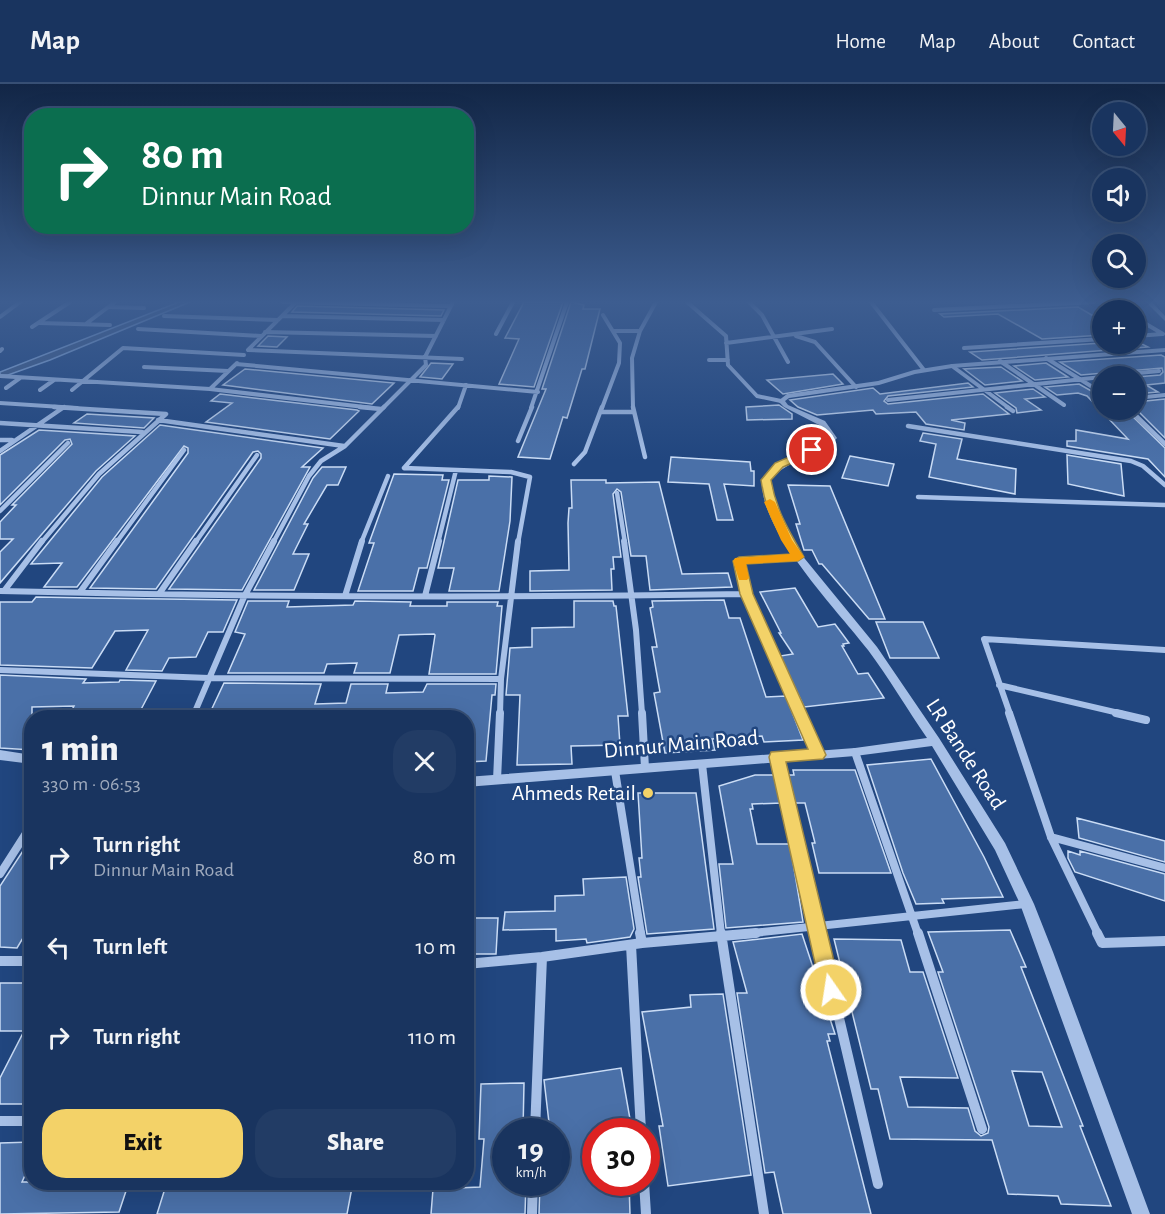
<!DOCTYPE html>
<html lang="en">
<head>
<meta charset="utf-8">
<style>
  :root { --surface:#19345f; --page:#223c65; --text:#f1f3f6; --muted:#9faabd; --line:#374f74; --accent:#f3d268 }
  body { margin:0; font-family:"Alegreya Sans",sans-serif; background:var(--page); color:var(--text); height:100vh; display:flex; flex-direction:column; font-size:22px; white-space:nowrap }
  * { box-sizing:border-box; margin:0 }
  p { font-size:20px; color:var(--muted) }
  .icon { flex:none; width:33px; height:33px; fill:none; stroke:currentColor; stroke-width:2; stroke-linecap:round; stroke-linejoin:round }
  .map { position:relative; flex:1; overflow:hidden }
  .drawer { position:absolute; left:24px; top:626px; width:450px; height:480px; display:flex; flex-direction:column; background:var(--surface); border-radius:24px; box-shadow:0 6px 24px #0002,0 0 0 2px var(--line) }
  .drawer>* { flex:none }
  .banner { position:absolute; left:24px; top:24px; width:450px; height:126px; border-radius:24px; box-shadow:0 6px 24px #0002,0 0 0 2px var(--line); background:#0b6e4f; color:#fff; overflow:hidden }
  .needle { width:39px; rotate:162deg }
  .fabs { position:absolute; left:1092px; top:18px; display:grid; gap:12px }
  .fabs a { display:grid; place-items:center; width:54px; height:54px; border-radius:50%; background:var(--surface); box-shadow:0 6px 24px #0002,0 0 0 2px var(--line); font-size:30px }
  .speed { position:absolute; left:492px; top:1034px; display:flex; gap:12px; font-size:30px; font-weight:700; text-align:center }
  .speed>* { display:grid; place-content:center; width:78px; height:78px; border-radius:50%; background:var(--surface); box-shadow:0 6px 24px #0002,0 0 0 2px var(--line); line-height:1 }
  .speed small { font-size:15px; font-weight:400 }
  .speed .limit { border:9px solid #d22; background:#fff; color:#111 }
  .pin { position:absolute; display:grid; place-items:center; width:51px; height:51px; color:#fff; margin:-26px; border:3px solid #fff; border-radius:50%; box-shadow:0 2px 6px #0007 }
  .me { position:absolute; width:66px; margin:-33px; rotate:347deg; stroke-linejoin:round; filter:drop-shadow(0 0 4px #0008) }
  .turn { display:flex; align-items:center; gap:21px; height:126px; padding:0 18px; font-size:27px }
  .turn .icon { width:78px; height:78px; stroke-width:2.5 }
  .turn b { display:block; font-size:42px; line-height:51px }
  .round { display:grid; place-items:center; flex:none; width:63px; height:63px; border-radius:24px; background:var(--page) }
  .headline { display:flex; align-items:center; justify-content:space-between; height:102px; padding:0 18px }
  h1 { font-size:36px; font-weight:800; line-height:45px }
  .cta { display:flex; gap:12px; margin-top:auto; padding:12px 18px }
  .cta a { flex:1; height:69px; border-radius:24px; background:var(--accent); color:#111; font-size:24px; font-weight:800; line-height:69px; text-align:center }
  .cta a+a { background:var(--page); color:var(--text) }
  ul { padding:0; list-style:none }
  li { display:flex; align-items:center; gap:18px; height:90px; padding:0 18px }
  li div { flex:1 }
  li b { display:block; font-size:22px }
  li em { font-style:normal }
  header { display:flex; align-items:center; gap:36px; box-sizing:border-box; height:84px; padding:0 30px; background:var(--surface); border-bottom:2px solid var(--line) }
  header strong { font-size:28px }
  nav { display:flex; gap:33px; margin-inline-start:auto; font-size:21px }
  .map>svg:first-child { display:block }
</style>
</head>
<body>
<header>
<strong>Map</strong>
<nav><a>Home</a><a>Map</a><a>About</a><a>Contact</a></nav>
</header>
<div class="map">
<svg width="1165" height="1130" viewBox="0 0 1165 1130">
  <rect width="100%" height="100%" fill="#21467f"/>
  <path fill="#425d87" stroke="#9abbe8" stroke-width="1.5" d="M179,218H190L50,276L8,291H0V288Z"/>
  <path fill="#4a70a8" stroke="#cadcf5" stroke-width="1.5" fill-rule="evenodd" d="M524,218H563L534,303L499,300L519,255L505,254Z
    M571,218L584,221L583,225H600L585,285H582L567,334L563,333L550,375L518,373L546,305H542Z
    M297,222L444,226L441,232L292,228Z
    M1078,223L1102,237V251L1042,255L998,230L944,233L940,230Z
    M268,252L287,253L277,263L258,262Z
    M1102,259L1142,260L1148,263L982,276L970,268Z
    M1161,271L1165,273V299L1146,301L1158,308L1136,310V293L1160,291L1163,288L1162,284L1081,291L1060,278Z
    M431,279L453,280L442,295L420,293Z
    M1046,279L1068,293L1035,296L1014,282Z
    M1001,283L1022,297L985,301L964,285Z
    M245,285L394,299L372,320L223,301Z
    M833,290L843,300L783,310L767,296Z
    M968,299L973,303L888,312L884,317L888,320L983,310L1009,330L951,336L965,339L964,346L926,340L916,328L876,330L873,326L817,331L798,323L790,316L873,304L880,310Z
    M1079,300L1102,313V326H1126L1165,364V393L1148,375L1067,362V357H1076V346L1128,355L1087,312L1078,309L1057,311L1045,303Z
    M1033,305L1045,313L1025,315L1041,326L1017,329L1016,324L995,309Z
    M220,310L357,326L359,327L330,355L206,338L232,319L211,317Z
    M1165,315V354L1136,325V318Z
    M779,321L792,330V335L747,336L746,323Z
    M87,330L154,334L144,344L74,339Z
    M160,341L323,364L302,383H310L242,506L169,505L261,374V370L258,367L253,368L156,505L90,504L188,369V364L184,362L77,503H44L62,479L31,480L102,393Z
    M39,346L135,352L96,387L0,499V468L13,455H0V438L16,421H12L72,360L70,355L65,356L0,421V371Z
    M923,349L962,355L957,375L1016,385L1015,410L929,393L936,360L920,357Z
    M1067,371L1121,380L1124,412L1068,400Z
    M850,372L894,380L888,402L842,394Z
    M671,373L750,378L751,387H754V402L724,400L733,436H717L709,400L668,398Z
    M322,383H346L338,401H327L304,440H308L293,470H309L294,506H254L313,394Z
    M394,390L443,391L442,396H449L427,484H419L413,507H358L374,459H369Z
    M489,392L512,393L510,437L499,507H449L454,484H438L458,396H489Z
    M571,396H606V399L659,398L682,490L728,489L732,503L650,506L646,472H631L621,408L617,405L613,410L621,473H613L614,485H611L612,506L530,507V487L569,486L568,439L569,424H572Z
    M788,401L830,402L885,535H869L822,480H819L812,466H804L796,440H800Z
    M795,504L818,543L835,540L849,559L843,560L844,562H842L858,590L868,589L884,614L804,623L780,572L793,570L779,549H781L760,508Z
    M36,513L93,514L237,516L223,548H208L196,573L169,574L162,587L126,586L148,546L115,547L92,584L0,581V518H32Z
    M724,516L729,534H740L766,613L786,612L803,656L764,658L762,652L712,655L715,666L665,669L654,609L660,608L652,563H657L650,524L653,523L652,517Z
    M248,517H289L287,523L353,521L355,517L411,518L410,522H447V518H498L497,522H502L496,590H429L435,551L434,550L399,551L390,589H354L357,579L327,580L324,589H228L245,550L235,548Z
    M574,517H613L614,522H616L628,632H618L620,661L571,662L572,680L517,681L520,611H506L510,564L532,563V544L574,543Z
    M876,538H923L939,574H890Z
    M0,591L86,595L83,599L119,598L120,596L156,597L137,633H68L74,622L32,623V666L0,664Z
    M224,599L321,600L315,620L346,619L351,600H388L386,609L423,608L427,600H496L495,611H492L486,677L466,678V633H208Z
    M931,675L984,773L1003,813L942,815L944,819L916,820L903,789L867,681Z
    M793,686H855L891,789H819L812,759H815L805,719H794L787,691H794Z
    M755,691H775L782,719L752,720L753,725H750L757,760H790L803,838L726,844L719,780H733L719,702Z
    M638,709H696L714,845L647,850L638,793H641L639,774H642Z
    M1077,734L1165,757V778L1079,754Z
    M32,753V839L17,864L0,863V802Z
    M1068,767L1080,771V767L1165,790V817L1075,788L1068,774Z
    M626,793L634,845L630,853L587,859L586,855L556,857V845L503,846L505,828L555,827V812L584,811L583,795Z
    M466,834H498L496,870H466Z
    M1010,846L1026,883H1021L1083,1042H1080L1111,1122L1061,1120L1058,1112L1008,1110L992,1056L890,1055L878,1005H871L834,855L901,856L910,888H923L958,994L900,993L908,1023L968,1024L975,1047L981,1052L988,1049L989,1043L938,888H943L928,848ZM1012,987L1042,988L1062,1043L1029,1042Z
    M802,850L835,950H828L830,957H827L871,1130H783L774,1088L765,1089L737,909H747L733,858Z
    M0,899H32V1020H0V994L24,947H0Z
    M723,910L751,1091L668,1102L659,1042H663L642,928L691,923L690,911Z
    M621,984L630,1035L626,1036L627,1047H596V1098H629L630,1130H539L540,1098H556V1047H550L544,996Z
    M524,999L523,1047H506V1098H526L525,1130H431L433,1105L480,1103L484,1055H479L481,1000Z
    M32,1058V1076L22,1098H129L119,1128L0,1130V1059Z
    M167,1098H353L347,1130H157Z"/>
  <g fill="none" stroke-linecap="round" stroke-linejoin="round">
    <path stroke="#a7c0e7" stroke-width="4" d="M283,218L451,222
      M687,218L726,252L728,281L757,312L781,317
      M749,218L762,231L788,278
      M871,218L924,286
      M1109,218L1123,226
      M109,223L144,224
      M934,226L1094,218
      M164,232L278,236
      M282,232L444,236
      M0,233L20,218
      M1136,234L1163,250
      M40,239L110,241
      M87,239L115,218
      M32,243L70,218
      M138,245L261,252
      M613,247H640
      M265,248L436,252
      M496,250L513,218
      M796,252L815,258L856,303
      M1136,252L1162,250
      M726,259L832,245
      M964,264L1102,255
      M248,266L462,275
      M248,266L296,218
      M0,267L2,265
      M1046,274L1102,309
      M709,276H728
      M1000,277L1064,321
      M236,280L538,308
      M952,282L1009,324
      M144,283L228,287
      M0,292L210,305L373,324
      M1107,292L1159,287
      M6,304L20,294
      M210,305L237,279
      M40,306L54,296
      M72,306L123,264L244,271
      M1136,314L1165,311
      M888,316L1102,293
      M0,319L77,324
      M383,324L426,281L425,273L453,218
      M458,324L466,301
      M531,324L567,218
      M602,324L619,279L620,259L603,231
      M633,324L632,274L640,247L656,218"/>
    <path stroke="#a7c0e7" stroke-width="4.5" d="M360,323L381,325
      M633,323L645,373
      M1007,323L1013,327
      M1130,326L1165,360
      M600,328H633
      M158,336L344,362
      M0,339L142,348
      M908,342L1131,377L1143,382L1165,401
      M0,356H12
      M518,357L532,323
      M0,367L64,323
      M574,380L585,368L602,323
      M404,384L511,388L530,393L518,459
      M404,384L458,323
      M617,409L625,459
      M918,413L1165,421
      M0,427L68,359
      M41,459L99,390L166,330L54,323
      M116,459L184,366
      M195,459L257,371
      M273,459L309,392L321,377L345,362L384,323
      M361,459L388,392
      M438,459L456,386"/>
    <path stroke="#a7c0e7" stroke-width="6" d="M624,457L636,546L642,630
      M798,473L739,477L747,510L800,630
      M0,507C249,513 498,514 747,510
      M4,507L42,457
      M80,508L117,457
      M159,510L196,457
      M345,512L362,457
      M425,512L439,457
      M0,586L209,594L501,595
      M999,601L1123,630
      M194,630L244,513L274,457
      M500,630L501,595L518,457
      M1010,630L984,555L1165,566"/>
    <path stroke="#a7c0e7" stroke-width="8" d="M642,629L645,684
      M799,629L818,671
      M1009,629L1051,753L1098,850
      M1116,629L1146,636
      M193,633L195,629
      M855,668L918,850
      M777,673L819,850
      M702,680L721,850
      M615,687L641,850
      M497,696L500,629
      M1051,753L1165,784
      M0,790L32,740
      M744,850L1026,820"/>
    <path stroke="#a7c0e7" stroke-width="10" d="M640,849L642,859
      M721,849L764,1130
      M819,849L878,1100
      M918,849L982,1045
      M1097,849L1102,859L1165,857
      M631,861L641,1047
      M0,877H32
      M466,880L542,873L642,859L756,849
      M0,1037H32
      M535,1047L542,873
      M644,1098L646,1130
      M532,1130L533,1098"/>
    <path fill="#a7c0e7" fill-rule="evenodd" d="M1146,218H1152L1165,232V237Z
      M1165,264V268L952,284L915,290L879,301L789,314L785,317L788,321L825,337L837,354C822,373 790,373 770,396L773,418L796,464L877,563L939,654L1005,759L1034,820L1053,868L1150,1130H1132L1020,820L995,766L932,662L855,672L466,703V693L855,664L927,654C907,625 889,594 868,566C840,529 754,441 763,394L780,379L820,361L829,354L819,341L784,323L778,317L787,310L878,297L914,286L952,280Z
      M0,666L32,671V680L0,676Z"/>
  </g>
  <linearGradient id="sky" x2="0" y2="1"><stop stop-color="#122646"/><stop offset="0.58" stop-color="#3d5d90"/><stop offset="1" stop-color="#3d5d90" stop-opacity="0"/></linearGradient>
  <rect width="1165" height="376" fill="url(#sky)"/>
  <path fill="#f3d268" stroke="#9e8844" stroke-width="1.5" d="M812,363L816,364V369L783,383L771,396C776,426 789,447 804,473L798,477L746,480L753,510L826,671L823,675L786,678L841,906L839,913L831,916L824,913L821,906L769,673L771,668L808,665L740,510L733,477L739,473L791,470C776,445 765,425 761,396L775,379Z"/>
  <path fill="#f59e0b" d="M770,415L775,418L792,456L804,473L798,477L746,480L749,494L747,496H739L733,477L735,474L790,470L781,456L764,418Z"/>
  <circle fill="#f3d268" stroke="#21467f" stroke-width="2" cx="648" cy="709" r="6"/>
  <g text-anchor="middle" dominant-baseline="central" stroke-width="5" stroke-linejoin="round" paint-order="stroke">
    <g font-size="22" fill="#fff" stroke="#21467f">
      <text transform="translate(681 660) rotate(-5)">Dinnur Main Road</text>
      <text transform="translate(966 670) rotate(57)">LR Bande Road</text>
    </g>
    <g font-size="22" fill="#fff" stroke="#21467f" text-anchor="end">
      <text x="636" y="709">Ahmeds Retail</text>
    </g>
  </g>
</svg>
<div class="fabs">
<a><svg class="needle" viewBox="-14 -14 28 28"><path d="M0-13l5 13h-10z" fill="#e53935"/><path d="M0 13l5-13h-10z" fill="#9faabd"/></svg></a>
<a><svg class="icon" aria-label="sound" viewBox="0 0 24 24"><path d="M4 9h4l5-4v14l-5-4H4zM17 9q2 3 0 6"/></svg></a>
<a><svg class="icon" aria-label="search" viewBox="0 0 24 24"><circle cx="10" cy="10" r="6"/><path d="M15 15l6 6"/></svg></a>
<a>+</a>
<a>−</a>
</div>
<div class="speed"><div>19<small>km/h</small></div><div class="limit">30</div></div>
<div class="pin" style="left:812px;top:366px;background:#d93025"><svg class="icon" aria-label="arrive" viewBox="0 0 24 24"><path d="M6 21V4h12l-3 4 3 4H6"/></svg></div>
<svg class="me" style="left:831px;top:906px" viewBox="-20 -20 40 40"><circle r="17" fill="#f3d268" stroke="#fff" stroke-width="3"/><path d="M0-11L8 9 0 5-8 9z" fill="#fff"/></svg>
<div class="banner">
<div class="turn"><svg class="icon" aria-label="right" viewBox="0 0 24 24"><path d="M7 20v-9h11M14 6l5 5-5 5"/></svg><div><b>80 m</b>Dinnur Main Road</div></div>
</div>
<section class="drawer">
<div class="headline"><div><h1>1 min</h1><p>330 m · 06:53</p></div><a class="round"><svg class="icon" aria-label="close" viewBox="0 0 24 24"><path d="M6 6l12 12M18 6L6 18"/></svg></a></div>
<ul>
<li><svg class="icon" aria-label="right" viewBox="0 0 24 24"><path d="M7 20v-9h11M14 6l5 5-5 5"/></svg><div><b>Turn right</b><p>Dinnur Main Road</p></div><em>80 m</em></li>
<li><svg class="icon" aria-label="left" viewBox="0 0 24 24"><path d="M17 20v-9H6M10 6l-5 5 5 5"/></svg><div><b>Turn left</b></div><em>10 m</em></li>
<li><svg class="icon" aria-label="right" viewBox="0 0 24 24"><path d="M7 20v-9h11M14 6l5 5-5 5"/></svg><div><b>Turn right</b></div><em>110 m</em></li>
</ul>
<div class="cta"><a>Exit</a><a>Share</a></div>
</section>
</div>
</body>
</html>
